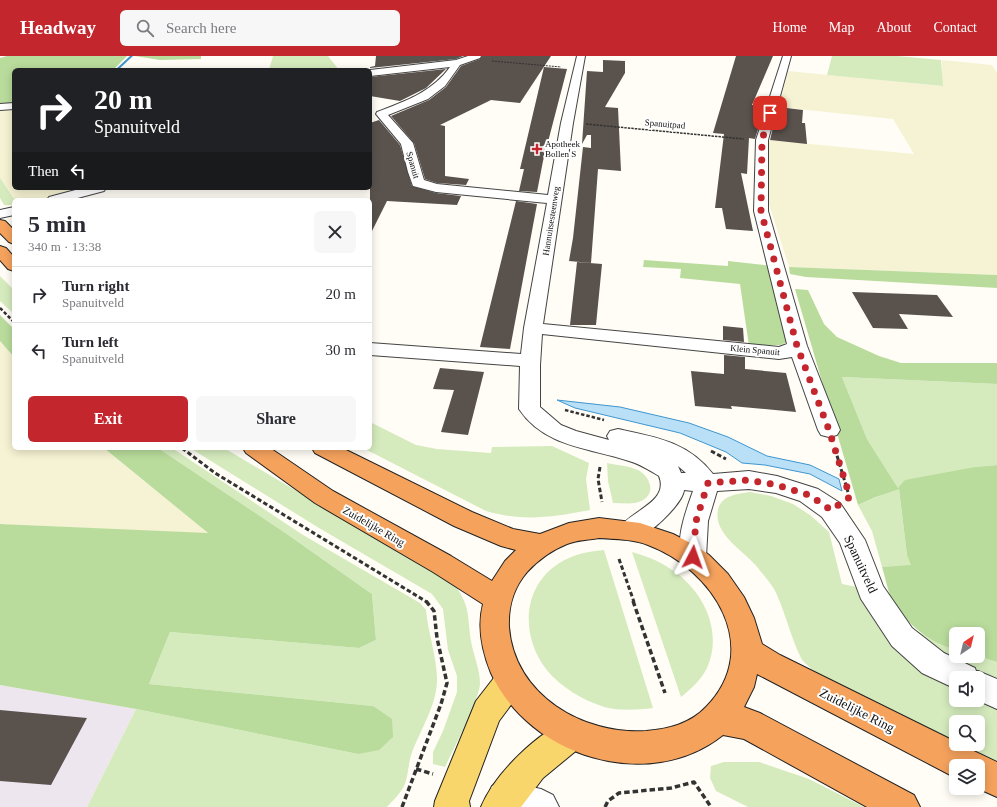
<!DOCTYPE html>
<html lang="en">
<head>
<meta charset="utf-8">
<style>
  :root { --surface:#fff; --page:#f7f7f7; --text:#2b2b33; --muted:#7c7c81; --line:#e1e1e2; --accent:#c4262e }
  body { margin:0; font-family:"Times New Roman",serif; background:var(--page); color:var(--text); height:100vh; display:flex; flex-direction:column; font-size:15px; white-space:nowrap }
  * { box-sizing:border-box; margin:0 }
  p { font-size:13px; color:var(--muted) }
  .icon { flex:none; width:22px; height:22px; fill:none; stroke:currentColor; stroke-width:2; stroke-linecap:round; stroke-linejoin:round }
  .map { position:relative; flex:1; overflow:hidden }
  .drawer { position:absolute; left:12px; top:142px; width:360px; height:252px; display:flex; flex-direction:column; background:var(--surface); border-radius:6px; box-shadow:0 2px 10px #0003 }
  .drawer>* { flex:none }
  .hud { position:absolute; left:12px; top:12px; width:360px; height:122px; border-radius:6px; box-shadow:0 2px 10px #0003; background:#202124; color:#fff; overflow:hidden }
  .needle { width:26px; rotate:35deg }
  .controls { position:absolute; left:949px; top:571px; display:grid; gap:8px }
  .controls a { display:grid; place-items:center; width:36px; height:36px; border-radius:6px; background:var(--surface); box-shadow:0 2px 10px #0003; font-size:20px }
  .pin { position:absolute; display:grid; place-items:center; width:34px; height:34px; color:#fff; margin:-17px; border-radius:8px; box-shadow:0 2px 6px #0006 }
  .me { position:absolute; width:44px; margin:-22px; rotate:4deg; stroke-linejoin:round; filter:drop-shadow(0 0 3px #0008) }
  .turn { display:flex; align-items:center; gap:14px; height:84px; padding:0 16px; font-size:18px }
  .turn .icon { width:52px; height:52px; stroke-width:2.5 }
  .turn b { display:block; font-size:28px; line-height:34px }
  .then { display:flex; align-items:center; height:38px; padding:0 16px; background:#0003; gap:8px; font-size:15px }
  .round { display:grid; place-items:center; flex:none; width:42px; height:42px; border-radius:6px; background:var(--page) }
  .overview { display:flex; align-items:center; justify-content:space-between; height:68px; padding:0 16px }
  h1 { font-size:24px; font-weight:600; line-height:30px }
  .primary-button { display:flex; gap:8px; margin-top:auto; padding:8px 16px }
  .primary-button a { flex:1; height:46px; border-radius:6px; background:var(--accent); color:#fff; font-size:16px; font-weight:600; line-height:46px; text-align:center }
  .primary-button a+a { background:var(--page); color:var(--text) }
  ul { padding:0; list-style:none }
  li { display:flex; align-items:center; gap:12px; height:56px; padding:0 16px; border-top:1px solid var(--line) }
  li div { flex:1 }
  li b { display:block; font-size:15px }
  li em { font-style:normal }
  header { display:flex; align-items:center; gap:24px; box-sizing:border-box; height:56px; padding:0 20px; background:var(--accent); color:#fff }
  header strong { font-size:19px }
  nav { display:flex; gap:22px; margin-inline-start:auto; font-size:14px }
  .search { width:280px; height:36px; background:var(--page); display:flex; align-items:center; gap:10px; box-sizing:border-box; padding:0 14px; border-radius:6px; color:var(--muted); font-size:15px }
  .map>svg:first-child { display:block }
</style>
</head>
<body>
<header>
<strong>Headway</strong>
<div class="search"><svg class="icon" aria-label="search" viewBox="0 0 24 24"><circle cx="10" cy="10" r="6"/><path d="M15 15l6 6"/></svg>Search here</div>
<nav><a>Home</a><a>Map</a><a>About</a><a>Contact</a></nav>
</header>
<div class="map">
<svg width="997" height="751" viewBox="0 0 997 751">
  <rect width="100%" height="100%" fill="#fffdf5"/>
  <path fill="#eee6ef" d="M0,629L136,653L87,751H0Z"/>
  <path fill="#f6f3d4" d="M942,4L992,9L997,17V219L789,211L769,148V84L914,98L893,63L779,51L788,15L942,30Z
    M14,53V132H79L76,135L40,144H15L0,122V54Z
    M0,285L14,301V392H104L209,478L0,468Z"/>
  <path fill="#d5ebbd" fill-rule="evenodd" d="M273,0H328L339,14H269Z
    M832,0H897L941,4L943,30L827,19Z
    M0,122L15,144L14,149H4L0,142Z
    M0,220L14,234V258L0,245Z
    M842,321L997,328V409L975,411L899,433L907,499L912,510L882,511L872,475L858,449L898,432L867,383Z
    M370,366L416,389L437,393L491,397L492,391L552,390L589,407L586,423L590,454C553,461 523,466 486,455L363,392H370Z
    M158,392H172L303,479L420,547L426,554C428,576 436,598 437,621C438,648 420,674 411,699C408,710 408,723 403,732C399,739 392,745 387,751H87L136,653L358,698L373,650L149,628L170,576L359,592L376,584L372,538L284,476Z
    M190,392H224L454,528C471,551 467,559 471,585C473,598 480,613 480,627C480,643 453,694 445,711L433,708V696L443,675L457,636V620L448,594L443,553L432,538L319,472Z
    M607,407C617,409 629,410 638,414C654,423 656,443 635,447C628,448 620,447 613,447L608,425Z
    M750,436L771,440L793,448L810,459L829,476L842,528L857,531L956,629V644H978L997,649V709L816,617C811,612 804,607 801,602C791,582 786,559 777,539C773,529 764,520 758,512C745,495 713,479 718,454C721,439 738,438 750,436ZM956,666H978V688H956Z
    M604,494L653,652C636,654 620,655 604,651C583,644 560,631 546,613C518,576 523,522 569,502C580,497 592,495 604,494Z
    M632,496C645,500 658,504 669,512C702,532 724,574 707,612C701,624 691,633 681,641Z
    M917,575L949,592L956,594V600H977L997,606V627L960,609Z
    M724,706H759L809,723L864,751H748L716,735L710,722L711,710Z"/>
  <path fill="#b9dc9c" d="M7,0H127L113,14H14V47H0V2Z
    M135,0H201V3L160,4Z
    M644,204L728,210V205L772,210L790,285L780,289L749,290L740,228L680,222L681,213L643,211Z
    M789,211L997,219V232L806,221L790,218Z
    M795,233L808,234L824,268L837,281L879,300L901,307H997V328L842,321L867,383L898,432L905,424L975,411L997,409V606L977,600H978V578H956V594C931,587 909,570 895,549C888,539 886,523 882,511L911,509L907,499L899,433L876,441L858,449Z
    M0,259L14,273V301L0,285Z
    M104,392H158L284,476L372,538L376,584L359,592L170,576L149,628L373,650L392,663L393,681L379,694L358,698L136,653L0,629V468L208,477Z"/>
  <path fill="#b9e0f7" stroke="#3f96cf" d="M557,344L620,351L689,367L728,381L767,400L810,409L839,423L842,435L810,418L765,409L742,407L726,396L680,377L575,352Z"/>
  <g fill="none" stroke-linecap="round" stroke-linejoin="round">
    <path fill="#3f96cf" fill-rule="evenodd" d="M130,0H133L118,14H115Z"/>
  </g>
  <path fill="#5a524d" d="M376,0H463L456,3L370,12V11L375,10Z
    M482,0H551L520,47L491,44L440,69L445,70V120L469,123L466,129L437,127L425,123L414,87L391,60L429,44L446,31L461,10L480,3Z
    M736,0H773L752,49L765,50L755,83L749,82L747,118L741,117L753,175L726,173L722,152H715L724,78L713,77Z
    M603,4L625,5V17L605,51L618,52L621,115L598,113L591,207L569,205L573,182L583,91L591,92V79H587L582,88L587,15L603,16Z
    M544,11L567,13L543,105L537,136L519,135L524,113H520Z
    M446,13L426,32L400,45L370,40V21Z
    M778,51L803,54L802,67H805L807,88L770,84Z
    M379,64L400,89L412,130L436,137L461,140L457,149L387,145L370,179V67Z
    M516,145L537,148L510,293L480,291Z
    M577,206L602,208L596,269H570Z
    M852,236L937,239L953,261L899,258L908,273L873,272Z
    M723,270L743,272L744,286L723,284Z
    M724,299L745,301V313L786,317L796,356L731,350L732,353L695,350L691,315L724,318Z
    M440,312L484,316L468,379L441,376L454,334L433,333Z
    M0,654L87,662L51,729L0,725Z"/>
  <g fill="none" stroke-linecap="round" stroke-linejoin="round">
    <defs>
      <path id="minor" d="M468,0H481L480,2L460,9L445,30L428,43L388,59L413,87L424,124L437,128L548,139L561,67L577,0H585L573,67L543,268L779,291L787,288L754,155L756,84L783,0H791L768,84V155L807,290L840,374L837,379L829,381L821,379L818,374L792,301L779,303L542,278L540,309V351L561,369L576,375L609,384L607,380L610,375L618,373C656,381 688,386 713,418L749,415L777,420L818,433L840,447L865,484L883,530L912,572L944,597L975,612L976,615H978L997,623V653L977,644L978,622H956V633L922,617L892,590L861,543L840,487L822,461L800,445L776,437L749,433L717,435L708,465L706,501L702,508L693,512L684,508C673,488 686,455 693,435L684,434C683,448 645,484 631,484C628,484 624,482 622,481L618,474C628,455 670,447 659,420C649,414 640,408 629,405C590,392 544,391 519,353L520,310L370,299V287L521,298L524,272L547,147L436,136L413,130L408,116L401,88L376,58L377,56C406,45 432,36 450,11L370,20V14L456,4ZM678,410L686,417H681Z
        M14,47V53L0,54V48Z
        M83,132H106L104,135L70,144H47L49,141Z
        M14,151V159L0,162V154Z
        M504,725L541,733L553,739L559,751H490L487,742L492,730Z"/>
      <path id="major" d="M511,610L522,614L526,624L522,634L499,665L469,745L470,751H434L435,745L476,645L500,614Z
        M572,662L583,667L588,678L583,689L543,722L521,751H481C495,717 538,676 572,662Z"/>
      <path id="highway" d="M0,164L5,165L14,174V188L9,186L0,177Z
        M0,190L6,192L14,201V215L8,213L0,204Z
        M243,392H270L333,435L451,500L492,525L505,505L516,494L501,490L454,470L315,397L312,392H342L472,456L513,473L540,478L569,467L599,462L640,467L673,478L698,491L709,499L728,518L744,541L754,562L762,588L780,599L956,686V688H959L997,706V741L977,732H978V710H956V722L757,618L754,631L744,651L760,657L914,739L920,751H867L744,683L723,679C649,738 529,701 491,617C482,595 477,571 483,548L433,516L315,447L246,397ZM599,482C615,483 633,483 648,489C713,513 764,592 706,651C690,668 668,673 646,675C583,679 514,639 509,571C508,551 514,531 527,516C538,504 552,494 567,488C577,484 588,484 599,482Z"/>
    </defs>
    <use href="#minor" stroke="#444" stroke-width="2"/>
    <use href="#major" stroke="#222" stroke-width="2"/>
    <use href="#highway" stroke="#222" stroke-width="2"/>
    <path stroke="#333" stroke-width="1" stroke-dasharray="2 1" stroke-linecap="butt" d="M492,5L561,11"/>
    <path stroke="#333" stroke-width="1.5" stroke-dasharray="2.5 1" stroke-linecap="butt" d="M586,68L744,83"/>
    <path stroke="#333" stroke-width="2.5" stroke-dasharray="3.5 2" stroke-linecap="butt" d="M0,252L14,266
      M565,354L604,364"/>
    <path stroke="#333" stroke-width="3" stroke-dasharray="4.5 2.5" stroke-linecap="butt" d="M182,392L215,417L427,546
      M835,393L848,436
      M711,395L726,403
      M600,411L598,423L602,446
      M619,503L634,546"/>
    <path stroke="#333" stroke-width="3.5" stroke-dasharray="5.5 3" stroke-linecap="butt" d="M633,545L665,637
      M416,713L433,718
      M402,751L441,648L447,627L437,582L434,555L426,545
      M605,751L608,745L619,737L671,732L694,726L711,751"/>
    <use href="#minor" fill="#fff" fill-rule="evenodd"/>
    <use href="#major" fill="#f9d66b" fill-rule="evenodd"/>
    <use href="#highway" fill="#f5a25d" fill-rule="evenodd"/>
  </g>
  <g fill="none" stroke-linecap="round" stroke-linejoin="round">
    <path stroke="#c4262e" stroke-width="7" stroke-dasharray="0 12.6" d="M693,501L696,465L708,427L748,424L777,429L809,439L831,454L850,441L829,374L797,290L761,155L762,84L770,57"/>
  </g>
  <path fill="#c4262e" stroke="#fff" stroke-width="1.5" d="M535 87h4v4h4v4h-4v4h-4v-4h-4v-4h4z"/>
  <g text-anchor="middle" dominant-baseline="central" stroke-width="4" stroke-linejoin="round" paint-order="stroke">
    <g font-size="9" fill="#111" stroke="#fff">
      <text transform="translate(665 68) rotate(5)">Spanuitpad</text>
      <text transform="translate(413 109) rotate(74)">Spanuit</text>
      <text transform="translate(551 165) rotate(-81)">Hannuitsesteenweg</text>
      <text transform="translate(755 294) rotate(5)">Klein Spanuit</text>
    </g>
    <g font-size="9" fill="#111" stroke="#fff" text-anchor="start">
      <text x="545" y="88">Apotheek<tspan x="545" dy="10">Bollen S</tspan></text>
    </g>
    <g font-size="11" fill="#111" stroke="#fff">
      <text transform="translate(374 470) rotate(30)">Zuidelijke Ring</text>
    </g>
    <g font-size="13" fill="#111" stroke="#fff">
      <text transform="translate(861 508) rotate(65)">Spanuitveld</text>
      <text transform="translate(857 654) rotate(27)">Zuidelijke Ring</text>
    </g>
  </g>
</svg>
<div class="controls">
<a><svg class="needle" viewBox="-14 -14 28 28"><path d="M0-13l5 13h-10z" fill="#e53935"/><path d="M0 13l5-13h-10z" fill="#7c7c81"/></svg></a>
<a><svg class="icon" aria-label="sound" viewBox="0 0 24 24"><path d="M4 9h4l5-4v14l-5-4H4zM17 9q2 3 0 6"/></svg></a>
<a><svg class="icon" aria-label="search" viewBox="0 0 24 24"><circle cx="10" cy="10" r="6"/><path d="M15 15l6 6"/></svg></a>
<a><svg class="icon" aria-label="layers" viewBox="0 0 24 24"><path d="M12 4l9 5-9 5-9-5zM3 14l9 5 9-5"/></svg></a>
</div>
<div class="pin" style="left:770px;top:57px;background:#d93025"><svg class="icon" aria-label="arrive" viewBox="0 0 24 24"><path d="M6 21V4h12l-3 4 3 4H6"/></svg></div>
<svg class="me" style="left:693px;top:501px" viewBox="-20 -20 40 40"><path d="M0-17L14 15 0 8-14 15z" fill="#c4262e" stroke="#fff" stroke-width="4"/></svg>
<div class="hud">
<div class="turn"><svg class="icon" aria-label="right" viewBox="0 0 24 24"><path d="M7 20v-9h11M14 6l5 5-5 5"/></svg><div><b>20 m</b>Spanuitveld</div></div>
<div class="then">Then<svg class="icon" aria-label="left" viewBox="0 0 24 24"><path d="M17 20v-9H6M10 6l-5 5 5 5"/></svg></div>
</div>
<section class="drawer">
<div class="overview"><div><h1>5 min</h1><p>340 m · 13:38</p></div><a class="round"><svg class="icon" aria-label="close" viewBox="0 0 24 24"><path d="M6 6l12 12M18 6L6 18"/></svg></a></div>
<ul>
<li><svg class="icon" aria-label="right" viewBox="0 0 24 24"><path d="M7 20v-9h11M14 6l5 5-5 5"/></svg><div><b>Turn right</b><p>Spanuitveld</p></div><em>20 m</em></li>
<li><svg class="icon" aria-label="left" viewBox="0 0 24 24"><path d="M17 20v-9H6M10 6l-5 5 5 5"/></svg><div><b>Turn left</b><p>Spanuitveld</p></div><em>30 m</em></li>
</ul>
<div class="primary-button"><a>Exit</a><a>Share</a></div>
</section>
</div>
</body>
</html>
